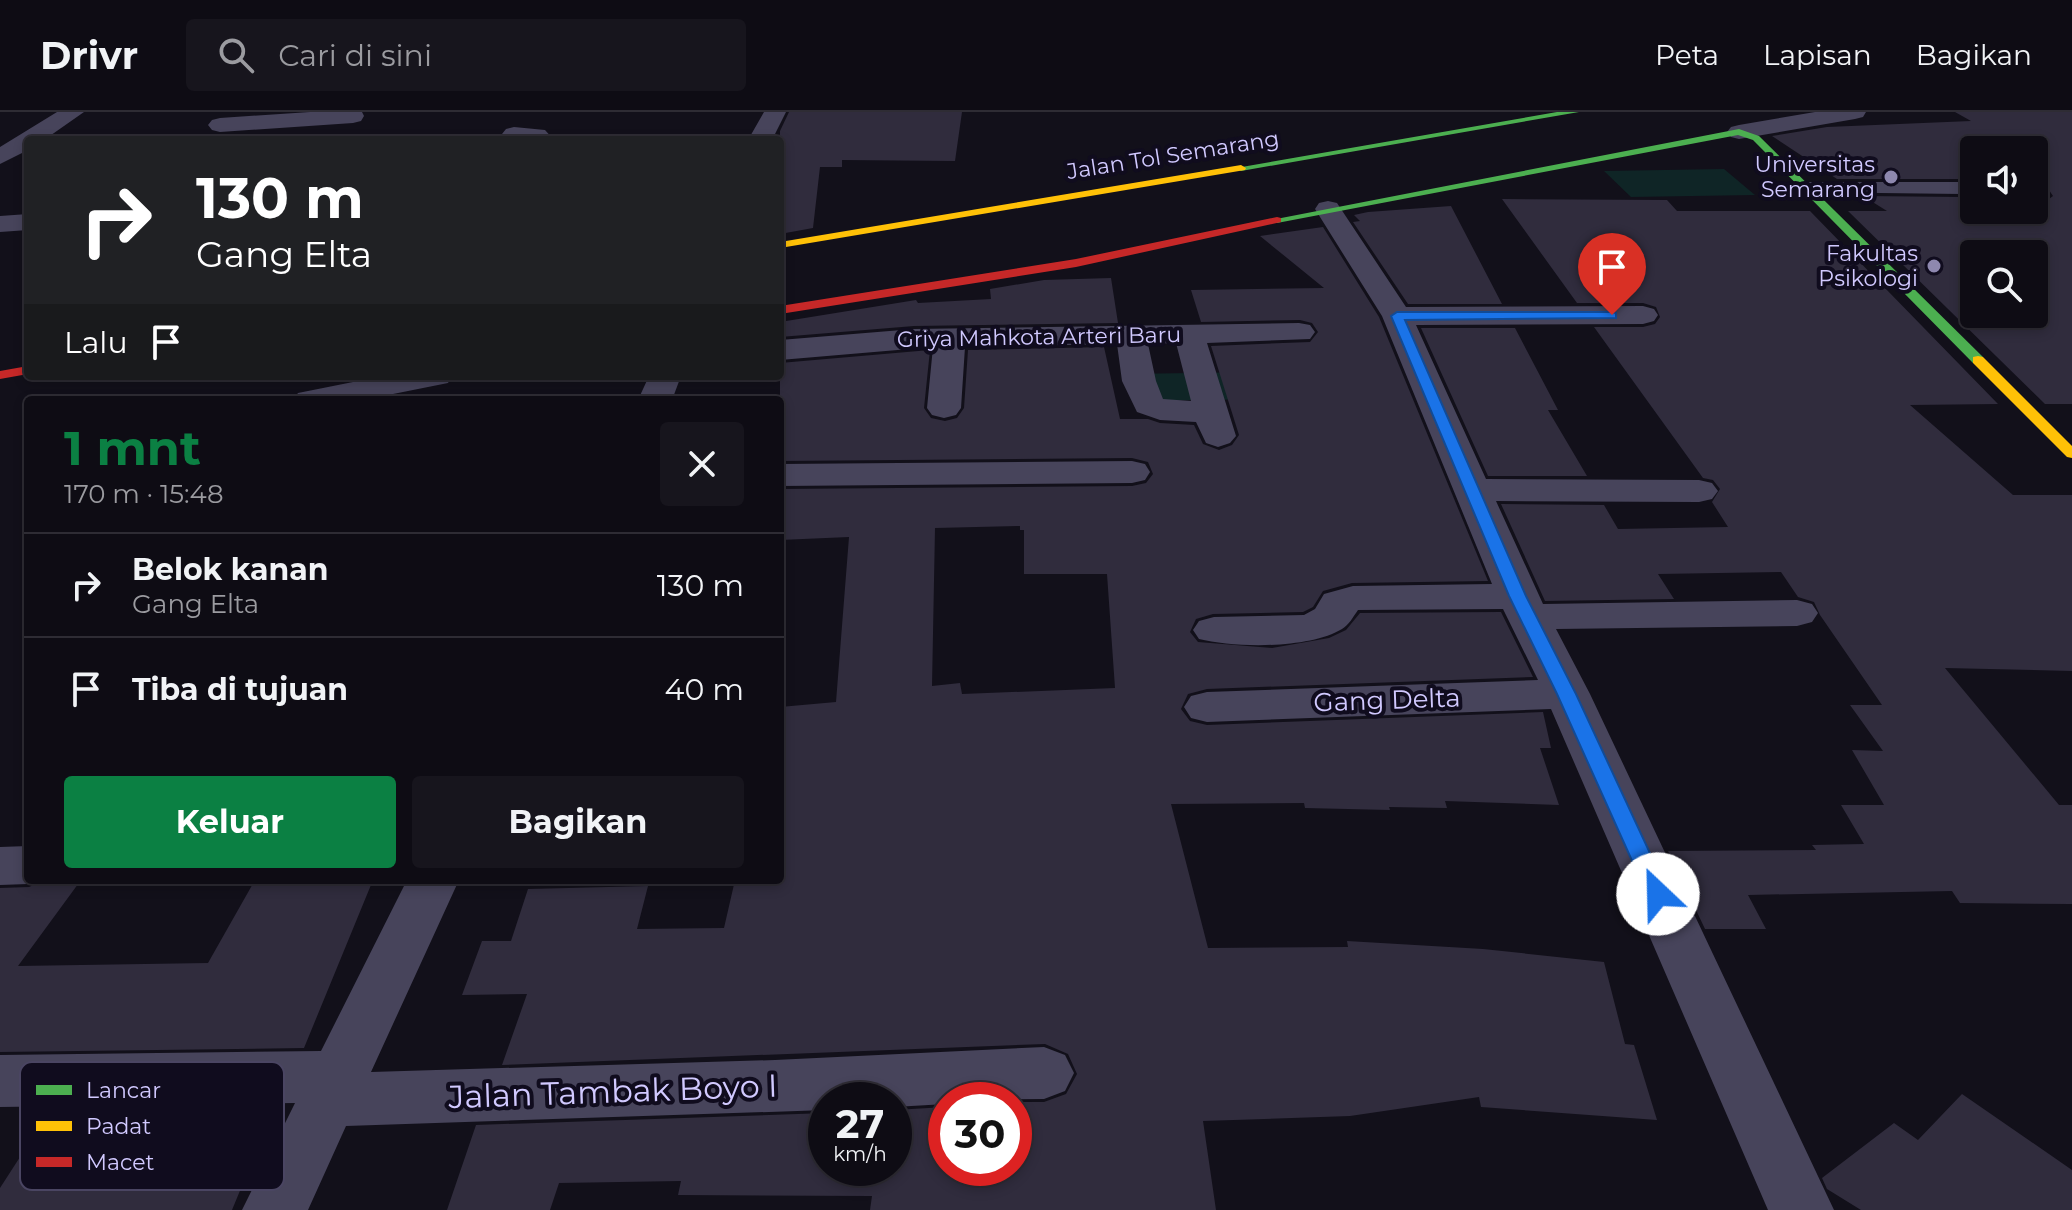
<!DOCTYPE html>
<html lang="id">
<head>
<meta charset="utf-8">
<style>
  :root { --surface:#0e0c14; --page:#17151d; --text:#f1f3f6; --muted:#9b9ba0; --line:#2e2c34; --accent:#0b8043 }
  body { margin:0; font-family:Montserrat,sans-serif; background:var(--page); color:var(--text); height:100vh; display:flex; flex-direction:column; font-size:30px; white-space:nowrap }
  * { box-sizing:border-box; margin:0 }
  p { font-size:26px; color:var(--muted) }
  .icon { flex:none; width:44px; height:44px; fill:none; stroke:currentColor; stroke-width:2; stroke-linecap:round; stroke-linejoin:round }
  .map { position:relative; flex:1; overflow:hidden }
  .details { position:absolute; left:24px; top:284px; width:760px; height:488px; display:flex; flex-direction:column; background:var(--surface); border-radius:8px; box-shadow:0 4px 12px #0003,0 0 0 2px var(--line) }
  .details>* { flex:none }
  .banner { position:absolute; left:24px; top:24px; width:760px; height:244px; border-radius:8px; box-shadow:0 4px 12px #0003,0 0 0 2px var(--line); background:#202124; color:#fff; overflow:hidden }
  .fabs { position:absolute; left:1960px; top:24px; display:grid; gap:16px }
  .fabs a { display:grid; place-items:center; width:88px; height:88px; border-radius:8px; background:var(--surface); box-shadow:0 4px 12px #0003,0 0 0 2px var(--line); font-size:40px }
  .speed { position:absolute; left:808px; top:970px; display:flex; gap:16px; font-size:40px; font-weight:700; text-align:center }
  .speed>* { display:grid; place-content:center; width:104px; height:104px; border-radius:50%; background:var(--surface); box-shadow:0 4px 12px #0003,0 0 0 2px var(--line); line-height:1 }
  .speed small { font-size:20px; font-weight:400 }
  .speed .limit { border:12px solid #d22; background:#fff; color:#111 }
  .pin { position:absolute; display:grid; place-items:center; width:68px; height:68px; color:#fff; margin:-82px -34px; border-radius:50% 50% 50% 0; rotate:-45deg; box-shadow:0 0 8px #0007 }
  .pin .icon { rotate:45deg }
  .me { position:absolute; width:88px; margin:-44px; rotate:336deg; stroke-linejoin:round; filter:drop-shadow(0 0 6px #0008) }
  .turn { display:flex; align-items:center; gap:28px; height:168px; padding:0 40px; font-size:36px }
  .turn .icon { width:104px; height:104px; stroke-width:2.5 }
  .turn b { display:block; font-size:56px; line-height:68px }
  .then { display:flex; align-items:center; height:76px; padding:0 40px; background:#0003; gap:16px; font-size:30px }
  .round { display:grid; place-items:center; flex:none; width:84px; height:84px; border-radius:8px; background:var(--page) }
  .head { display:flex; align-items:center; justify-content:space-between; height:136px; padding:0 40px }
  h1 { font-size:48px; font-weight:700; line-height:60px; color:var(--accent) }
  .button { display:flex; gap:16px; margin-top:auto; padding:16px 40px }
  .button a { flex:1; height:92px; border-radius:8px; background:var(--accent); color:#fff; font-size:32px; font-weight:700; line-height:92px; text-align:center }
  .button a+a { background:var(--page); color:var(--text) }
  ul { padding:0; list-style:none }
  li { display:flex; align-items:center; gap:24px; height:104px; padding:0 40px; border-top:2px solid var(--line) }
  li div { flex:1 }
  li b { display:block; font-size:30px }
  li em { font-style:normal }
  header { display:flex; align-items:center; gap:48px; box-sizing:border-box; height:112px; padding:0 40px; background:var(--surface); border-bottom:2px solid var(--line) }
  header strong { font-size:38px }
  nav { display:flex; gap:44px; margin-inline-start:auto; font-size:28px }
  .search { width:560px; height:72px; background:var(--page); display:flex; align-items:center; gap:20px; box-sizing:border-box; padding:0 28px; border-radius:8px; color:var(--muted); font-size:30px }
  .map>svg:first-child { display:block }
</style>
</head>
<body>
<header>
<strong>Drivr</strong>
<div class="search"><svg class="icon" aria-label="search" viewBox="0 0 24 24"><circle cx="10" cy="10" r="6"/><path d="M15 15l6 6"/></svg>Cari di sini</div>
<nav><a>Peta</a><a>Lapisan</a><a>Bagikan</a></nav>
</header>
<div class="map">
<svg width="2072" height="1098" viewBox="0 0 2072 1098">
  <rect width="100%" height="100%" fill="#12101a"/>
  <path fill="#0f2526" d="M1724,57L1755,83L1631,85L1604,59Z
    M1257,260L1266,287L1133,289L1127,262Z"/>
  <path fill="#302c3d" fill-rule="evenodd" d="M789,0H962L955,49L842,48V55H820L813,116L780,122V19Z
    M1955,0H2072V292H2045L1848,99H1887L1863,84L1962,85L1974,89V98H2034L2053,84L2043,69L2034,66V38H1974V70L1965,67H1837L1772,24L1827,15L1971,9ZM1974,142H2034V202H1974Z
    M1502,87L1667,88L1677,99H1810L1998,292L1910,293L2013,383H2072V559L1945,556L2059,693H2072V792L1960,791L1952,779L1748,783L1766,817H1705L1668,739L1816,738L1812,733L1864,732L1841,693H1884L1852,638L1883,639L1850,593H1882L1820,503L1814,490L1798,485L1781,460L1658,462L1674,487L1545,489L1501,392L1604,393L1618,417L1728,415L1712,390L1720,377L1713,368L1703,366L1594,215H1643L1655,212L1660,205L1656,195L1643,191H1577Z
    M1451,94L1502,192H1408L1353,110L1360,109L1354,103L1368,100Z
    M1323,115L1379,205L1488,469L1352,471L1323,479L1313,495L1303,500L1213,502L1196,507L1190,520L1198,530L1272,536L1329,526L1346,518L1360,501L1501,500L1533,565L1207,577L1188,582L1181,597L1190,609L1207,613L1543,600L1551,636H1540L1559,693L1445,689L1447,696L1389,695L1390,698L1305,696L1304,691L1171,692L1208,836L1348,835L1347,829L1483,837L1604,850L1625,932L1634,933L1657,1008L1481,995L1479,985L1350,1004L1203,1009L1216,1098H870L872,1084L678,1083L681,1069L559,1071L550,1098H447L476,1013L826,1001V1056H894V998L946,995V1056H1014V990H1044L1066,982L1077,962L1068,942L1045,932L502,953L527,882L462,883L482,829H511L528,777L648,774L637,817L724,816L735,768H780V595L836,590L849,425L780,428V377L1132,374L1146,371L1153,362L1148,350L1132,346L780,349V251L930,238L924,296L931,306L945,309L957,306L964,296L968,238L1104,235L1120,307H1148L1160,311L1194,313L1203,332L1219,338L1232,333L1239,323L1211,234L1310,230L1318,220L1312,211L1300,208L1201,210L1191,178L1324,176L1260,124ZM1020,414V418H1024V462H1107L1115,576L962,582L960,571L932,574L935,416Z
    M1111,166L1118,211L914,214L780,225V210L916,188L918,191L991,187L990,177L1044,168Z
    M1421,216H1515L1558,298H1548L1587,364H1488Z
    M45,768H81L18,854L208,851L255,768H373L304,936L0,940V776L29,775Z
    M1962,982L2072,1058V1098H1861L1827,1077L1822,1066L1894,1011L1918,1028Z
    M283,994L261,1040H256L232,1098H0V1076L51,997Z"/>
  <g fill="none" stroke-linecap="round" stroke-linejoin="round">
    <path fill="#47445b" fill-rule="evenodd" d="M2034,69L2041,71L2050,83L2034,93Z
      M1804,70H1965L1974,73V86L1962,82L1797,80L1795,76Z"/>
    <path fill="#47445b" fill-rule="evenodd" d="M57,0H84L44,28H28V38L0,52V35Z
      M310,0H362L364,4L361,9L353,11L220,20L212,18L208,13L212,8L220,6Z
      M764,0H786L772,28H748Z
      M1815,0H1866L1863,5L1855,7L1739,27L1731,25L1727,20L1731,15L1739,13Z
      M514,15L545,18L554,28L506,27L502,22L506,17Z
      M1328,89L1337,91L1406,195L1643,194L1654,197L1658,203L1654,209L1643,212L1416,213L1486,367L1699,368L1712,371L1718,379L1712,387L1699,390L1496,389L1543,492L1797,488L1812,492L1818,501L1812,510L1797,514L1556,517L1590,582L1834,1098H1768L1551,597L1207,610L1191,606L1184,595L1191,584L1207,580L1538,568L1503,497L1358,498C1353,505 1349,513 1342,517C1309,537 1235,536 1199,527L1193,518L1199,509L1214,505L1304,503L1315,497L1324,482L1353,474L1492,472L1382,204L1315,97L1319,91Z
      M28,102V118L0,120V104Z
      M1299,211L1310,213L1315,220L1310,227L1207,231L1236,324L1230,331L1218,335L1206,331L1196,310L1160,308L1137,300L1122,269L1117,232L965,235L961,296L956,303L944,306L932,303L927,296L933,235L780,248V228L914,217ZM1176,231L1191,289L1163,287L1156,269L1148,232Z
      M383,264H452L448,271L363,288H293L298,281Z
      M649,264H681L672,288H638Z
      M1132,349L1145,352L1150,360L1145,368L1132,371L780,374V352Z
      M28,734V768H42L28,772L0,773V735Z
      M407,768H459L371,960L775,948L1044,935L1065,943L1074,961L1065,979L1044,987L946,988V992L894,995V988H826V998L346,1014L308,1098H242L295,991L0,995V943L321,939Z"/>
    <path fill="#4caf50" fill-rule="evenodd" d="M1557,0H1579L1241,59L1236,56Z
      M1739,17L1759,24L1983,245V251H1973L1753,28L1738,23L1277,111L1271,108Z"/>
    <path fill="#ffc107" fill-rule="evenodd" d="M1241,53L1246,56L1245,58L780,136V130Z
      M1978,244L1983,245L2072,334V346L2067,345L1973,251V245Z"/>
    <path fill="#c62828" fill-rule="evenodd" d="M1277,105L1281,106V110L1076,155L780,202V194L1076,147Z
      M28,254V262L0,267V259Z"/>
  </g>
  <path fill="#1a73e8" stroke="#114b97" stroke-width="2" d="M1612,200L1616,201V206L1405,208L1526,484L1576,582L1669,782L1666,788L1658,791L1650,788L1647,782L1557,582L1509,484L1391,204L1397,200Z"/>
  <g fill="#8e88af" stroke="#100c1e" stroke-width="3">
    <circle cx="1891" cy="65" r="8"/>
    <circle cx="1934" cy="154" r="8"/>
  </g>
  <g text-anchor="middle" dominant-baseline="central" stroke-width="8" stroke-linejoin="round" paint-order="stroke">
    <g font-size="22" fill="#d1c9ff" stroke="#100c1e">
      <text transform="translate(1173 43) rotate(-9)">Jalan Tol Semarang</text>
      <text transform="translate(1039 225) rotate(-1)">Griya Mahkota Arteri Baru</text>
    </g>
    <g font-size="22" fill="#d1c9ff" stroke="#100c1e" text-anchor="end">
      <text x="1875" y="52">Universitas<tspan x="1875" dy="25">Semarang</tspan></text>
      <text x="1918" y="141">Fakultas<tspan x="1918" dy="25">Psikologi</tspan></text>
    </g>
    <g font-size="26" fill="#d1c9ff" stroke="#100c1e">
      <text transform="translate(1387 588) rotate(-2)">Gang Delta</text>
    </g>
    <g font-size="32" fill="#d1c9ff" stroke="#100c1e">
      <text transform="translate(613 979) rotate(-2)">Jalan Tambak Boyo I</text>
    </g>
  </g>
  <rect x="20" y="950" width="264" height="128" rx="12" fill="#100c1e" stroke="#4a4562" stroke-width="2"/>
  <rect x="36" y="973" width="36" height="10" fill="#4caf50"/>
  <rect x="36" y="1009" width="36" height="10" fill="#ffc107"/>
  <rect x="36" y="1045" width="36" height="10" fill="#c62828"/>
  <g font-size="22" fill="#d1c9ff">
    <text x="86" y="986">Lancar</text>
    <text x="86" y="1022">Padat</text>
    <text x="86" y="1058">Macet</text>
  </g>
</svg>
<div class="fabs">
<a><svg class="icon" aria-label="sound" viewBox="0 0 24 24"><path d="M4 9h4l5-4v14l-5-4H4zM17 9q2 3 0 6"/></svg></a>
<a><svg class="icon" aria-label="search" viewBox="0 0 24 24"><circle cx="10" cy="10" r="6"/><path d="M15 15l6 6"/></svg></a>
</div>
<div class="speed"><div>27<small>km/h</small></div><div class="limit">30</div></div>
<div class="pin" style="left:1612px;top:203px;background:#d93025"><svg class="icon" aria-label="arrive" viewBox="0 0 24 24"><path d="M6 21V4h12l-3 4 3 4H6"/></svg></div>
<svg class="me" style="left:1658px;top:782px" viewBox="-20 -20 40 40"><circle r="19" fill="#fff"/><path d="M0-13L10 11 0 6-10 11z" fill="#1a73e8"/></svg>
<div class="banner">
<div class="turn"><svg class="icon" aria-label="right" viewBox="0 0 24 24"><path d="M7 20v-9h11M14 6l5 5-5 5"/></svg><div><b>130 m</b>Gang Elta</div></div>
<div class="then">Lalu<svg class="icon" aria-label="arrive" viewBox="0 0 24 24"><path d="M6 21V4h12l-3 4 3 4H6"/></svg></div>
</div>
<section class="details">
<div class="head"><div><h1>1 mnt</h1><p>170 m · 15:48</p></div><a class="round"><svg class="icon" aria-label="close" viewBox="0 0 24 24"><path d="M6 6l12 12M18 6L6 18"/></svg></a></div>
<ul>
<li><svg class="icon" aria-label="right" viewBox="0 0 24 24"><path d="M7 20v-9h11M14 6l5 5-5 5"/></svg><div><b>Belok kanan</b><p>Gang Elta</p></div><em>130 m</em></li>
<li><svg class="icon" aria-label="arrive" viewBox="0 0 24 24"><path d="M6 21V4h12l-3 4 3 4H6"/></svg><div><b>Tiba di tujuan</b></div><em>40 m</em></li>
</ul>
<div class="button"><a>Keluar</a><a>Bagikan</a></div>
</section>
</div>
</body>
</html>
